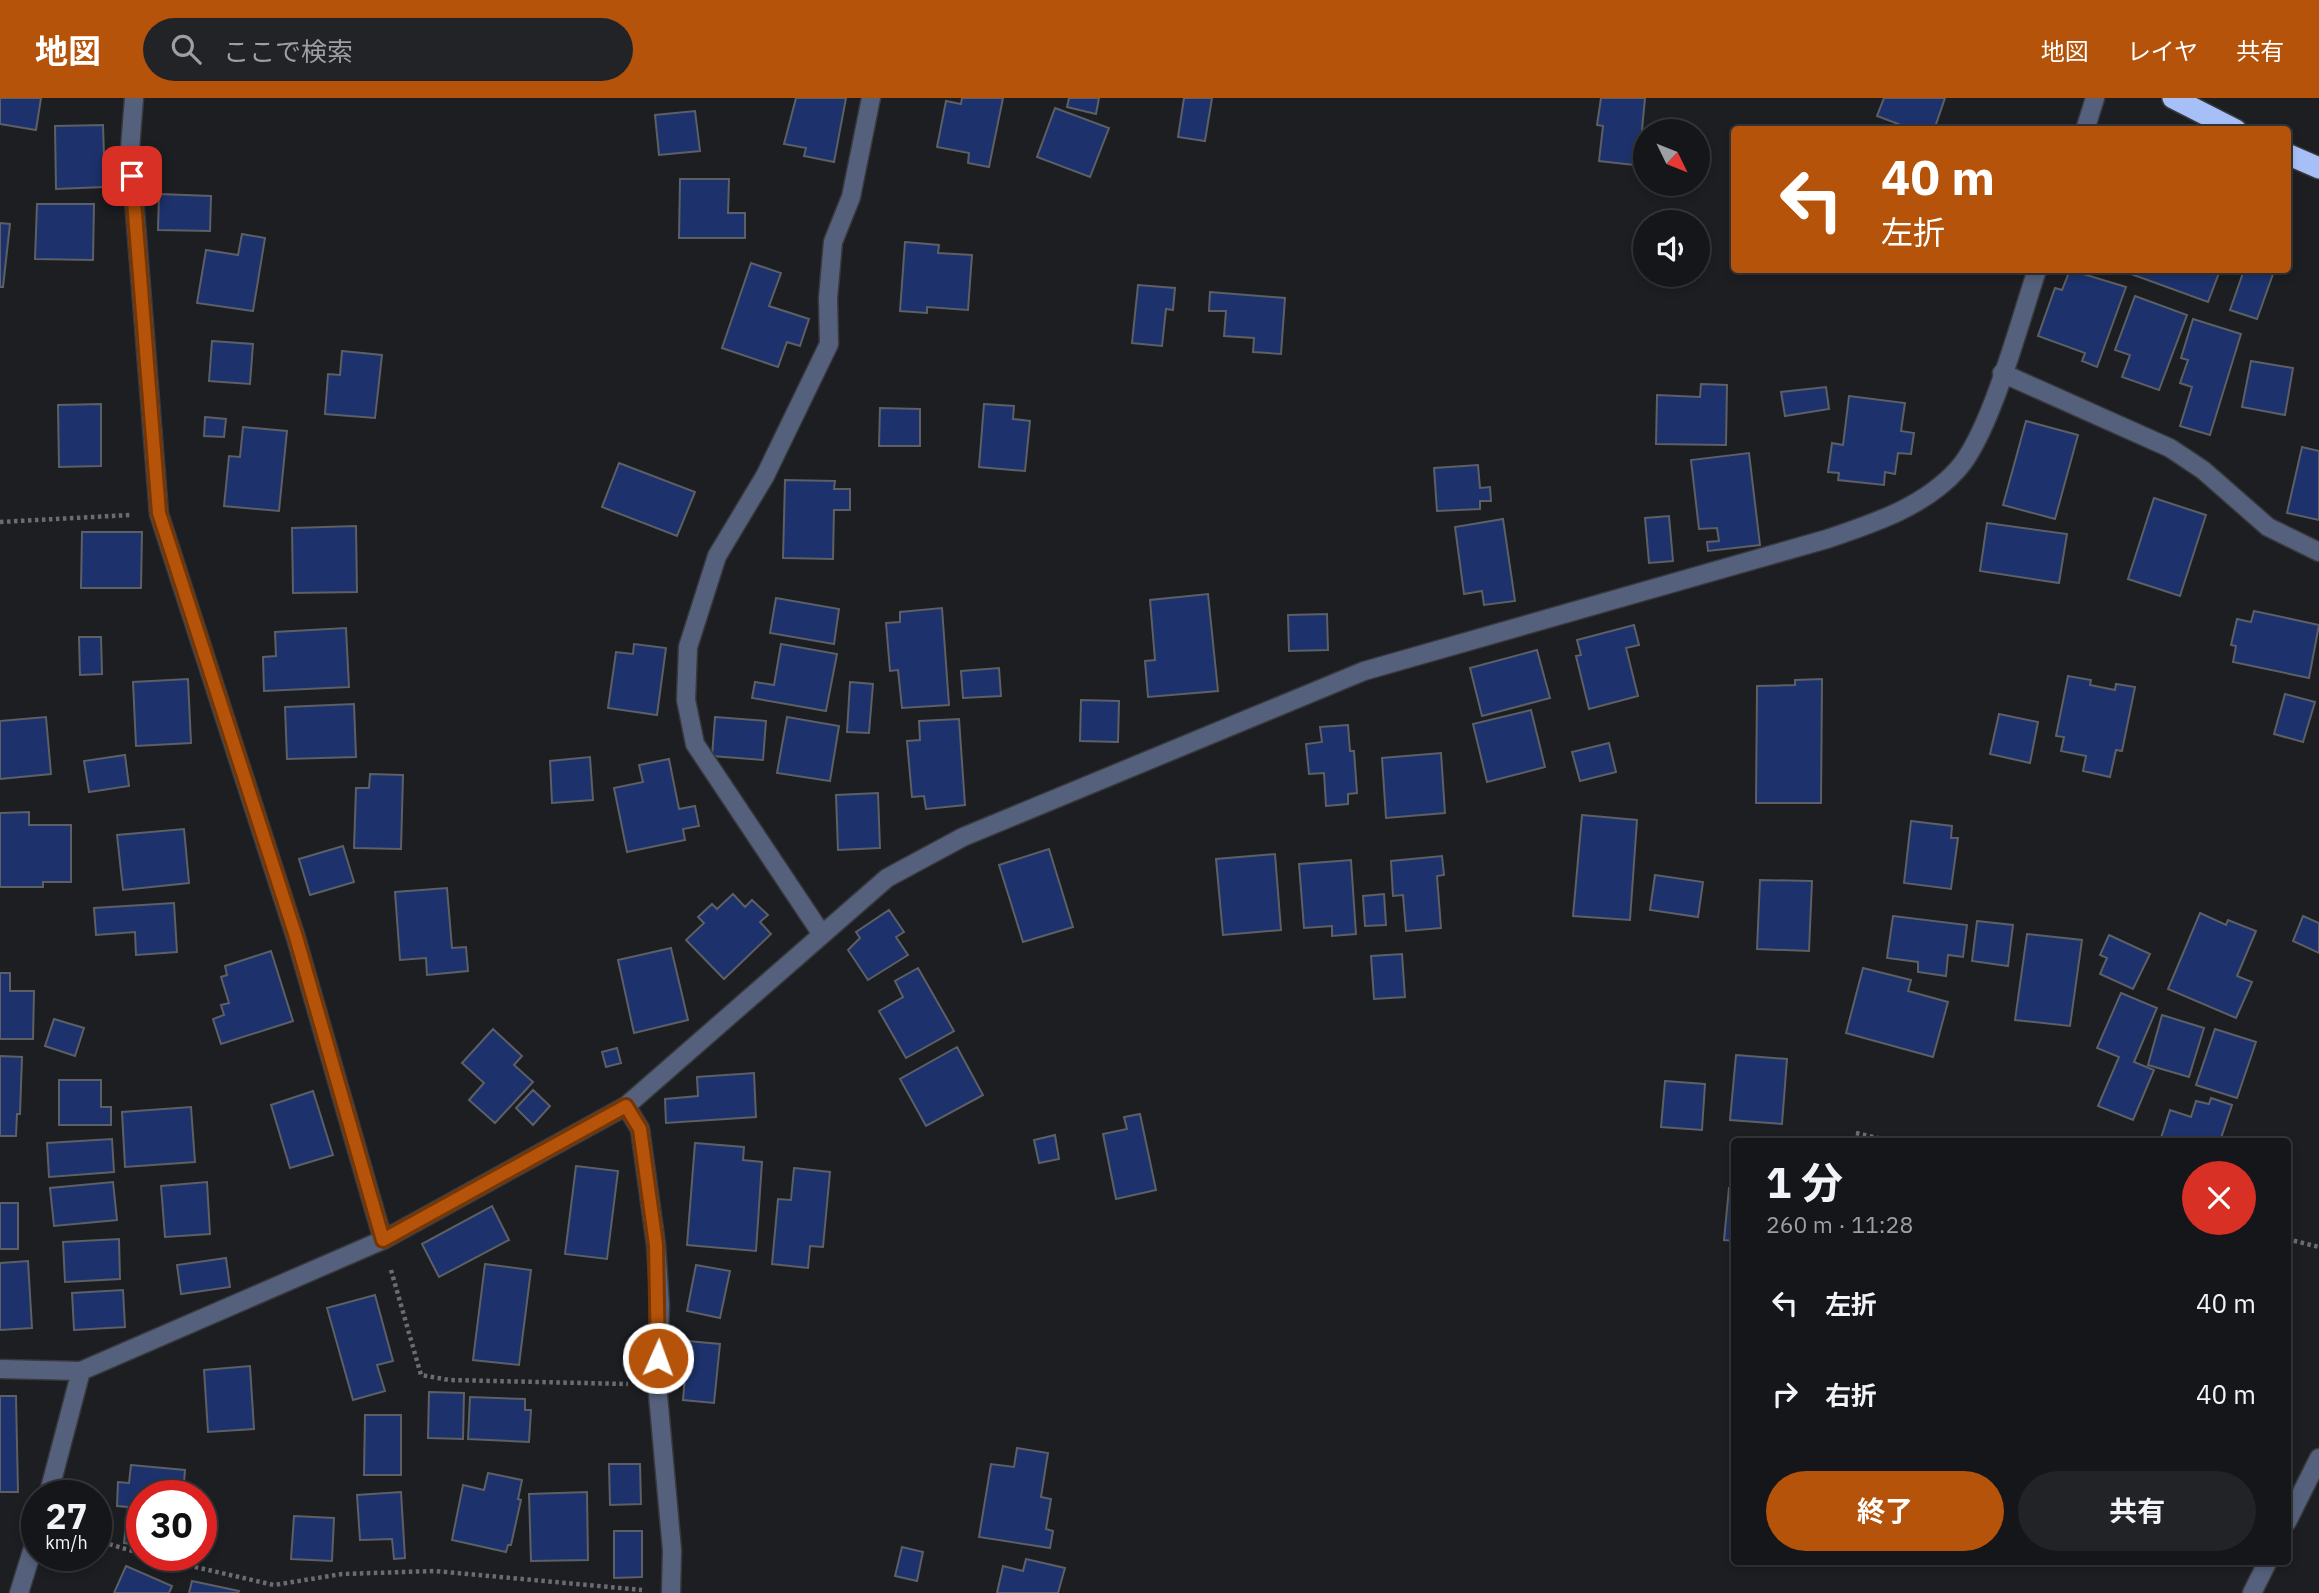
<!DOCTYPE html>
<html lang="ja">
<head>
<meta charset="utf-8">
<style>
  :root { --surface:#15161a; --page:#222327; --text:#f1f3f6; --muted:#9d9fa2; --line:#343539; --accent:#b45309 }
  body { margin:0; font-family:"IBM Plex Sans","Noto Sans JP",sans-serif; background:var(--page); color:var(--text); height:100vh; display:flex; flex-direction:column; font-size:26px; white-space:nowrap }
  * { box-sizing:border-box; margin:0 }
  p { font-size:23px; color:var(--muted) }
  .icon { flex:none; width:38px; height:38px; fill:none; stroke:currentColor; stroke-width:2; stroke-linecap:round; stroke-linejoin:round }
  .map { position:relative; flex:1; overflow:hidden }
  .sheet { position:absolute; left:1731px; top:1040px; width:560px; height:427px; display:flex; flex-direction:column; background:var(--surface); border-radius:7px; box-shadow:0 4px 10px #0003,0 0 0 2px var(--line) }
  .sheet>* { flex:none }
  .banner { position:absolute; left:1731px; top:28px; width:560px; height:147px; border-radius:7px; box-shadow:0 4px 10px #0003,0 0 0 2px var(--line); background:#b45309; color:#fff; overflow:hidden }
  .needle { width:46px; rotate:133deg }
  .controls { position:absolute; left:1633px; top:21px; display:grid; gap:14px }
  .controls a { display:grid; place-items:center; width:77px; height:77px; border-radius:50%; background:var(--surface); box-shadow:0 4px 10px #0003,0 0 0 2px var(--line); font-size:35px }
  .speed { position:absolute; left:21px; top:1382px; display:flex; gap:14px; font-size:35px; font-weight:700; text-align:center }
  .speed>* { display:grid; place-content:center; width:91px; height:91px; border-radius:50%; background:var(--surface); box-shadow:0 4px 10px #0003,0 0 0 2px var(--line); line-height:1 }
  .speed small { font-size:18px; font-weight:400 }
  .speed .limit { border:10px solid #d22; background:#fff; color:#111 }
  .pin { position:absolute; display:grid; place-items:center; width:60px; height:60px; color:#fff; margin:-30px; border-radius:14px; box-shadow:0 4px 10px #0006 }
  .me { position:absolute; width:77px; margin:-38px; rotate:2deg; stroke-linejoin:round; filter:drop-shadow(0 0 5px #0008) }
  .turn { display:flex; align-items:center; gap:24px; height:147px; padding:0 35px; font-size:32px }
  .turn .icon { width:91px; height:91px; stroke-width:2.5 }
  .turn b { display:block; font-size:49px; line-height:60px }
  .round { display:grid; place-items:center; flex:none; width:74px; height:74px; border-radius:37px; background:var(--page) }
  .headline { display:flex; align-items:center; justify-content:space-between; height:119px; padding:0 35px }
  h1 { font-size:42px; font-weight:700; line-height:52px }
  .action { display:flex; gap:14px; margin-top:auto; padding:14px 35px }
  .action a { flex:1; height:80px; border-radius:42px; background:var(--accent); color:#fff; font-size:28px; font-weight:700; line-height:80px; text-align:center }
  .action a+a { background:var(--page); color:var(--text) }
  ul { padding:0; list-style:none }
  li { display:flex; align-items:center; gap:21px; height:91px; padding:0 35px }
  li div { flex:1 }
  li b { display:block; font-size:26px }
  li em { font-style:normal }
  header { display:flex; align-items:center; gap:42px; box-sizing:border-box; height:98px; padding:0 35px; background:var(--accent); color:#fff }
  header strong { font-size:33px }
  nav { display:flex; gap:38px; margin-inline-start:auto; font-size:24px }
  .search { width:490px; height:63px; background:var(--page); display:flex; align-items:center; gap:18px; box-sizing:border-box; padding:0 24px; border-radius:38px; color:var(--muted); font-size:26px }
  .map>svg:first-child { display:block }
</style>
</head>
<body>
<header>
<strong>地図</strong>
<div class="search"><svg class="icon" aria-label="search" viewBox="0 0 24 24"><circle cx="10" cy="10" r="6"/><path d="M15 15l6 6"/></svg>ここで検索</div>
<nav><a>地図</a><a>レイヤ</a><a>共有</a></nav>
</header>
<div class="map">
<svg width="2319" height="1495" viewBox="0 0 2319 1495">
  <rect width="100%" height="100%" fill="#1c1e22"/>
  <path fill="#1d326c" stroke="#5c5f63" stroke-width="2" d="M0,0H41L36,32L0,26Z
    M796,0H846L834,64L804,58L806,50L784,46Z
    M962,0H1003L989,69L968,65L969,55L937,49L946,3L961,6Z
    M1069,0H1099L1096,16L1067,9Z
    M1184,0H1212L1205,43L1178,39Z
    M1601,0H1645L1642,32L1648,33H1645L1643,68L1599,63L1603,28L1597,27Z
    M1884,0H1945L1934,32H1914L1877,18Z
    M1055,10L1109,30L1090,79L1037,59Z
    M695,13L700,53L659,57L655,17Z
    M103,27L105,89L56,91L55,28Z
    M680,81H729L728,115H745V140H679Z
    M159,96L211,98L210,133L158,132Z
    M37,106H94L93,162L35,161Z
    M0,125L10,126L3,189H0Z
    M242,136L265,140L253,213L197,205L206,152L238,157Z
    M905,144L939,147L938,155L972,157L968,212L927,209V215L900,213Z
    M751,165L781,175L769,208L809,221L800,248L787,244L778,269L722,250Z
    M2070,172L2126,189L2097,269L2082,263L2085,255L2038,238L2055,190L2062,192Z
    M2120,172H2224L2222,176L2219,175L2208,204Z
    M2244,172L2273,176L2257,221L2230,212Z
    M1138,187L1175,190L1173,212L1166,211L1162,248L1132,245Z
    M1210,194L1285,200L1281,256L1253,254L1254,240L1224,238L1226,213H1209Z
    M2135,198L2187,217L2159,292L2122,279L2130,257L2115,252Z
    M2193,221L2241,236L2210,337L2180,328L2192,289L2180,285L2188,262L2181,260Z
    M212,243L253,246L250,286L209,283Z
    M342,253L382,257L375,320L325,316L328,276L340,277Z
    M2251,263L2293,270L2285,317L2242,309Z
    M1701,286L1727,287L1726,347L1656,346L1657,297L1700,299Z
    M1826,289L1829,311L1785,318L1781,294Z
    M1849,298L1905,305L1901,333L1914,335L1911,356L1898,355L1895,376L1885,374L1884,387L1838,382L1839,375L1828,374L1832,345L1843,347Z
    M101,306V368L59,369L58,307Z
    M984,306L1014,308L1013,321L1030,323L1025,373L979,369Z
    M880,310L920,311V348H879Z
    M205,319L226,321L224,339L204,338Z
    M2026,323L2078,337L2055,421L2003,407Z
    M243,329L287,333L279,413L224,408L229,358L240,359Z
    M2302,349L2319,353V422L2287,415Z
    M1749,355L1760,447L1708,453L1707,444L1719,443L1717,430L1699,431L1691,362Z
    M619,365L695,394L677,438L602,409Z
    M1478,367L1480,390L1490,389L1491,403H1480V411L1437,413L1434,370Z
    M785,382L835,383L834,391H850V412H834L833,461L783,460Z
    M2154,400L2206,417L2180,498L2128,481Z
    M1669,418L1673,463L1649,465L1645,420Z
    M1503,421L1515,503L1484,507L1482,493L1464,496L1455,429Z
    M1987,425L2067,436L2059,485L1980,473Z
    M356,428L357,494L293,495L292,430Z
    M82,434H142L141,490H81Z
    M1208,496L1218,593L1148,599L1145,563L1155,562L1150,502Z
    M776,500L839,511L834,546L770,535Z
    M942,510L949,607L902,610L898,572L890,573L886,525L900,524V514Z
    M2254,513L2319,527L2309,580L2233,564L2236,548L2231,547L2237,521L2251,524Z
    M1327,516L1328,552L1289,553L1288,517Z
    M1634,527L1639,547L1626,550L1638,598L1589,611L1576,558L1581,557L1577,542Z
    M346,530L349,589L264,593L263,559L276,558L275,534Z
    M79,539H101L102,576L80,577Z
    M634,546L666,550L657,617L608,610L616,554L633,556Z
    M781,546L837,556L826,613L752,600L755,584L774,587Z
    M1537,552L1550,600L1482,618L1470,570Z
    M999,570L1001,598L963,600L961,573Z
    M2068,578L2091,582L2090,587L2115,592L2116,586L2135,589L2122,653L2116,652L2110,679L2083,673L2086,658L2061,653L2064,639L2056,638Z
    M188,581L191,645L136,648L133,584Z
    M1822,581L1821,705H1756L1757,588L1795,587V582Z
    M850,584L873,586L869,635L847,634Z
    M2285,596L2315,604L2303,644L2274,636Z
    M1081,602L1119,603L1118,644L1080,643Z
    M354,606L356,659L287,661L285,609Z
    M1531,612L1545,669L1487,684L1473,626Z
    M1999,616L2038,624L2030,665L1990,656Z
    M46,619L51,676L0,681V623Z
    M715,619L766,623L763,662L712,658Z
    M787,619L839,628L830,683L777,675Z
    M959,621L965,707L926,711L924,698L912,699L907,643L920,642L919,623Z
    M1348,627L1350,653H1354L1357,695L1348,696V706L1326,708L1324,675L1309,676L1306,646L1322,644L1320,629Z
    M1609,645L1616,674L1580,683L1572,654Z
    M1441,655L1445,715L1386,720L1382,660Z
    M125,657L129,688L89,694L84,663Z
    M590,659L593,702L552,705L550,663Z
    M669,661L679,711L695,708L699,728L683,731L685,742L627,754L614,690L643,684L639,667Z
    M370,676L403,677L401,751L354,750L356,690H369Z
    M878,695L880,750L838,752L836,697Z
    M29,714V727H71V784H43V789H0V715Z
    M1582,717L1637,722L1630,822L1573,818Z
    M1911,723L1952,728L1951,740H1958L1951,791L1904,785Z
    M184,731L189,785L123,792L117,737Z
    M343,748L354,784L310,797L299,761Z
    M1049,751L1073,829L1023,844L999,767Z
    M1275,756L1281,832L1223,837L1216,761Z
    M1442,758L1444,777L1437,778L1441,830L1406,833L1403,797L1393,798L1391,763Z
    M1351,762L1356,836L1332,838V828L1304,830L1299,766Z
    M1655,777L1703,784L1698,819L1650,812Z
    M1760,782L1812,783L1809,853L1757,851Z
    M447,790L452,850L466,849L468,873L427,877L426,860L400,862L395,794Z
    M733,796L745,809L752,802L768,817L760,824L771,836L724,881L686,842L704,825L698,819L712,806L717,811Z
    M1384,796L1386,827L1365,828L1363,798Z
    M174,805L177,854L136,857L135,834L96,837L94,810Z
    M889,812L904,834L896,839L908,857L868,882L848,852L860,840L856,834Z
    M2200,815L2226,827L2228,822L2256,833L2237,878L2252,884L2236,920L2168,891Z
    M1893,818L1967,827L1963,859L1948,857L1946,878L1918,874V864L1887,860Z
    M2303,818L2319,825V855L2293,843Z
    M1977,823L2013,827L2008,868L1972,863Z
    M2027,836L2082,842L2070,928L2015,922Z
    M2109,837L2150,856L2133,891L2100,876L2107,860L2100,857Z
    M671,850L688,922L634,935L618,862Z
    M271,853L293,923L221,946L213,921L224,917L221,907L229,905L221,879L227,877L225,868Z
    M1402,856L1405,899L1374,901L1371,858Z
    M918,870L954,933L906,960L879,913L903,899L895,883Z
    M1863,870L1911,882L1908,893L1948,904L1933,959L1846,935Z
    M0,875H10V893H34L33,941H0Z
    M2121,895L2157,910L2134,964L2154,972L2133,1022L2098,1008L2119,959L2097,950Z
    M2162,917L2204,930L2189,979L2148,967Z
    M54,921L84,930L75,958L45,948Z
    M493,931L522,958L514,967L533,984L495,1025L469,1002L484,985L462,965Z
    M2215,931L2256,944L2237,1000L2196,987Z
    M957,949L983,997L926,1028L900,981Z
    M617,950L621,965L606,969L602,954Z
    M1736,957L1787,961L1782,1026L1730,1022Z
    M0,958L22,959L20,1016H17L16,1038H0Z
    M754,975L756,1019L666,1025L665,1001L698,998L697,979Z
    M59,982H101V1009H111V1027H59Z
    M1665,983L1705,986L1702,1032L1661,1029Z
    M533,992L550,1008L533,1027L516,1010Z
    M313,993L333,1057L290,1070L271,1007Z
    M2211,1000L2232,1007L2220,1043H2160L2170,1012L2191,1019L2196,1003L2209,1006Z
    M191,1009L195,1064L125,1069L122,1014Z
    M1140,1016L1156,1092L1116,1101L1103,1036L1127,1031L1124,1019Z
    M1055,1037L1059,1061L1039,1065L1034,1042Z
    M112,1041L114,1074L49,1079L47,1045Z
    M695,1045L744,1049L743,1062L762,1064L756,1153L687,1147Z
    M576,1068L618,1073L607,1161L565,1156Z
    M794,1070L830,1074L823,1149L810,1148L808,1170L772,1166L778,1101L791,1102Z
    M113,1084L117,1122L54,1128L50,1090Z
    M207,1084L210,1136L165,1139L161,1088Z
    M1729,1090H1734V1143L1724,1142Z
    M0,1105H18V1151H0Z
    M492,1108L509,1142L439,1179L422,1146Z
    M119,1141L120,1181L65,1184L63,1144Z
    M226,1160L230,1189L181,1196L177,1167Z
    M28,1163L32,1230L0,1232V1165Z
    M485,1166L531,1172L519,1267L473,1262Z
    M696,1167L730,1173L720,1220L687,1213Z
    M123,1192L125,1229L74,1232L72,1195Z
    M375,1197L393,1263L377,1267L385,1293L353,1302L327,1210Z
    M688,1243L720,1246L714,1305L683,1302Z
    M250,1268L254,1331L208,1334L204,1272Z
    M429,1294L464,1295L463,1341L428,1340Z
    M0,1298H16L18,1394H0Z
    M470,1299L525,1301V1312H531L529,1344L468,1341Z
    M365,1317H401V1377H364Z
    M1017,1350L1048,1355L1041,1399L1051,1401L1046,1431L1053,1433L1050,1450L979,1439L991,1366L1014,1369Z
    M609,1366H640L641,1406L610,1407Z
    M131,1367L185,1372L183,1398H142V1447L124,1445L128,1409L117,1408L118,1384L129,1385Z
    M488,1375L522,1382L518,1401L521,1402L511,1447H508L506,1454L452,1442L463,1387L484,1392Z
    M401,1394L405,1460L394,1461L392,1441L360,1442L357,1397Z
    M587,1394L588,1462L531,1463L529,1396Z
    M294,1418L334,1420L332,1463L291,1461Z
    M614,1433H642V1479L614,1480Z
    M902,1449L923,1454L917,1483L895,1478Z
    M1026,1461L1065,1470L1058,1495H997L1003,1468L1023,1473Z
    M126,1468L172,1488L169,1495H114Z
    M192,1483L239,1493L238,1495H189Z"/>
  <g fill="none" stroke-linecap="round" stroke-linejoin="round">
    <defs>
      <path id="street" d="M134,0L130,51L159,416L296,840L383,1142
        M2085,32L2095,0
        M2002,275L2170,350L2203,372L2268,429L2319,454
        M821,835L695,646L686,602L688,549L717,458L765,378L829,246L828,200L833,144L851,99L871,0
        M626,1008L640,1031L656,1147L660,1207L657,1286L672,1452L671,1495
        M0,1271L81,1273L383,1142L626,1008L887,780L963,739L1364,573L1827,441C1874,425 1924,409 1958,371C1991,334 2020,222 2037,172
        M48,1398L81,1273
        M2287,1424L2319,1360
        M19,1495L37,1437
        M2252,1495L2268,1463"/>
      <path id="highway" d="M2173,0L2236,32
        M2287,56L2319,70"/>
    </defs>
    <use href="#street" stroke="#37393d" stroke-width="21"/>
    <use href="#highway" stroke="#37393d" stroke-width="24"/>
    <path stroke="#6b6c70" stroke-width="4.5" stroke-dasharray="3.5 3.5" stroke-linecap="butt" d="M0,424L130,417
      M1856,1035L1891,1043
      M2287,1141L2319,1149
      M391,1172L421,1277L449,1282L628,1286
      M96,1442L142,1456
      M147,1458L274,1487L342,1476L435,1473L642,1492"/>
    <use href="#street" stroke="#55617c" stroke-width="18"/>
    <use href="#highway" stroke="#a7bff7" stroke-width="21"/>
  </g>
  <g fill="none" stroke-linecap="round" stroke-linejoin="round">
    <defs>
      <path id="route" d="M132,78L159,415L296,839L383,1142L626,1008L640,1031L656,1147L658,1260"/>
    </defs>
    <use href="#route" stroke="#753606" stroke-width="18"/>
    <use href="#route" stroke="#b45309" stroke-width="12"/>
  </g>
</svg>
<div class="controls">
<a><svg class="needle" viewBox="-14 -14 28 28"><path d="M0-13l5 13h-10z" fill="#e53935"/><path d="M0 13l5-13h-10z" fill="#9d9fa2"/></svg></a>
<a><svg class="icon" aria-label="sound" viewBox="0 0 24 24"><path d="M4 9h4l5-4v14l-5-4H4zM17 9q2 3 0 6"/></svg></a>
</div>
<div class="speed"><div>27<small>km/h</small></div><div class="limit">30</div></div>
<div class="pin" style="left:132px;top:78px;background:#d93025"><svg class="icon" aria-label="arrive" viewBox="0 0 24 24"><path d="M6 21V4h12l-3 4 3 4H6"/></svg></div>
<svg class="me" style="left:658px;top:1260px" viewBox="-20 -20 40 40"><circle r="17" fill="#b45309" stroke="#fff" stroke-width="3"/><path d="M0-11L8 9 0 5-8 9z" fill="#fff"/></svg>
<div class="banner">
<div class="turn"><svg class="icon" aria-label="left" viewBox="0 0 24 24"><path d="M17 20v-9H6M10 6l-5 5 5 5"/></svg><div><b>40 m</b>左折</div></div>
</div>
<section class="sheet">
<div class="headline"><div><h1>1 分</h1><p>260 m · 11:28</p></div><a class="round" style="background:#d93025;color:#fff"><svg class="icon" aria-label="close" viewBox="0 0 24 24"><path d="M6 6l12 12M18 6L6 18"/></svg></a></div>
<ul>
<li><svg class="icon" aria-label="left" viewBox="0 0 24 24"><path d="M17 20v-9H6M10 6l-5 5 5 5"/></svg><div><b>左折</b></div><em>40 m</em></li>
<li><svg class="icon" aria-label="right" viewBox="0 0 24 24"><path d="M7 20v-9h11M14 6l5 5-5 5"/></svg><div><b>右折</b></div><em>40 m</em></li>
</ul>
<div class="action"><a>終了</a><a>共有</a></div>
</section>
</div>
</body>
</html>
